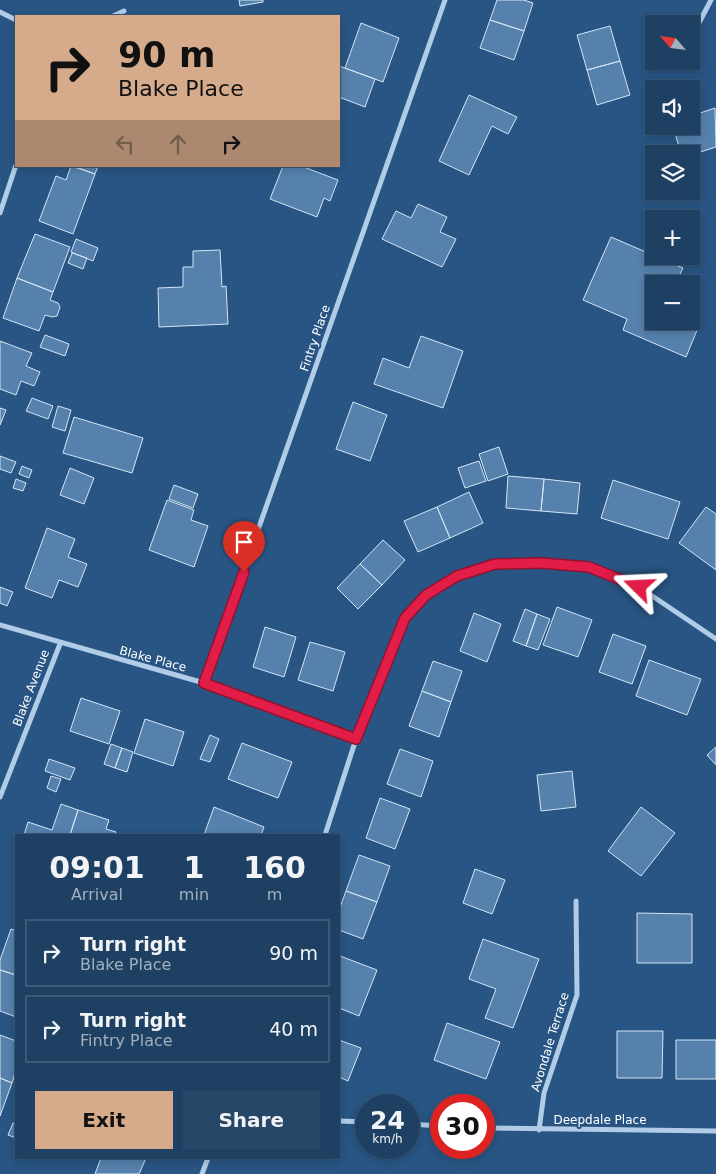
<!DOCTYPE html>
<html lang="en">
<head>
<meta charset="utf-8">
<style>
  :root { --surface:#1e4062; --page:#264768; --text:#f1f3f6; --muted:#a1afbe; --line:#3c5977; --accent:#d6ab8b }
  body { margin:0; font-family:"DejaVu Sans",sans-serif; background:var(--page); color:var(--text); height:100vh; display:flex; flex-direction:column; font-size:19px; white-space:nowrap }
  * { box-sizing:border-box; margin:0 }
  p { font-size:16px; color:var(--muted) }
  .icon { flex:none; width:28px; height:28px; fill:none; stroke:currentColor; stroke-width:2; stroke-linecap:round; stroke-linejoin:round }
  .map { position:relative; flex:1; overflow:hidden }
  .panel { position:absolute; left:15px; top:834px; width:325px; height:325px; display:flex; flex-direction:column; background:var(--surface); border-radius:0px; box-shadow:0 2px 8px #0003,0 0 0 1px var(--line) }
  .panel>* { flex:none }
  .top-card { position:absolute; left:15px; top:15px; width:325px; height:152px; border-radius:0px; box-shadow:0 2px 8px #0003,0 0 0 1px var(--line); background:#d6ab8b; color:#111; overflow:hidden }
  .needle { width:32px; rotate:298deg }
  .tools { position:absolute; left:645px; top:15px; display:grid; gap:10px }
  .tools a { display:grid; place-items:center; width:55px; height:55px; border-radius:0px; background:var(--surface); box-shadow:0 2px 8px #0003,0 0 0 1px var(--line); font-size:25px }
  .speed { position:absolute; left:355px; top:1094px; display:flex; gap:10px; font-size:25px; font-weight:700; text-align:center }
  .speed>* { display:grid; place-content:center; width:65px; height:65px; border-radius:50%; background:var(--surface); box-shadow:0 2px 8px #0003,0 0 0 1px var(--line); line-height:1 }
  .speed small { font-size:12px; font-weight:400 }
  .speed .limit { border:8px solid #d22; background:#fff; color:#111 }
  .pin { position:absolute; display:grid; place-items:center; width:42px; height:42px; color:#fff; margin:-51px -21px; border-radius:50% 50% 50% 0; rotate:-45deg; box-shadow:0 0 5px #0007 }
  .pin .icon { rotate:45deg }
  .me { position:absolute; width:55px; margin:-28px; rotate:291deg; stroke-linejoin:round; filter:drop-shadow(0 0 4px #0008) }
  .turn { display:flex; align-items:center; gap:18px; height:105px; padding:0 20px; font-size:22px }
  .turn .icon { width:65px; height:65px; stroke-width:2.5 }
  .turn b { display:block; font-size:35px; line-height:42px }
  .lanes { display:flex; align-items:center; height:48px; padding:0 20px; background:#0003; justify-content:center; gap:25px; direction:ltr }
  .lanes .off { opacity:.35 }
  .eta { display:flex; justify-content:space-evenly; align-items:center; height:85px; text-align:center }
  .eta b { font-size:30px; font-weight:700; line-height:35px }
  .primary-button { display:flex; gap:10px; margin-top:auto; padding:10px 20px }
  .primary-button a { flex:1; height:58px; border-radius:0px; background:var(--accent); color:#111; font-size:20px; font-weight:700; line-height:58px; text-align:center }
  .primary-button a+a { background:var(--page); color:var(--text) }
  ul { padding:0; list-style:none }
  li { display:flex; align-items:center; gap:15px; height:68px; margin:0 10px 8px; padding:0 10px; border:2px solid var(--line); border-radius:0px }
  li div { flex:1 }
  li b { display:block; font-size:19px }
  li em { font-style:normal }
  .map>svg:first-child { display:block }
</style>
</head>
<body>
<div class="map">
<svg width="716" height="1174" viewBox="0 0 716 1174">
  <rect width="100%" height="100%" fill="#285583"/>
  <path fill="#5581ac" stroke="#d4e5f5" d="M239,0H263V2L240,6Z
    M497,0H524L533,3L524,31L490,20Z
    M490,20L524,31L514,60L480,48Z
    M361,23L399,38L383,82L345,68Z
    M610,26L620,61L587,70L577,35Z
    M620,61L630,95L597,105L587,70Z
    M339,66L375,79L365,107L339,97Z
    M469,95L517,117L508,134L492,126L469,175L439,161Z
    M715,108L716,147L691,155L681,154L673,126H691V116Z
    M71,166L95,174L73,234L39,221L56,176L66,180Z
    M74,166H98L95,174Z
    M283,166H301L338,180L330,201L324,198L317,217L270,199Z
    M418,204L447,217L440,232L456,239L442,267L382,239L396,211L411,218Z
    M35,234L70,247L53,292L17,278Z
    M611,237L683,268L678,278L691,284H654V321H691V319L700,323L686,357L623,330L627,319L583,300Z
    M76,239L98,248L93,261L71,252Z
    M220,250L222,287L226,286L228,324L159,327L158,288L183,287V267H193V251Z
    M72,253L87,258L83,269L68,263Z
    M17,278L53,292L50,300L58,303L60,307L57,316L52,317L45,315L39,331L3,318Z
    M691,284L698,287L691,302Z
    M45,335L69,344L65,356L40,347Z
    M421,336L463,351L443,408L374,384L383,358L409,368Z
    M0,341L32,353L26,366L40,372L34,386L21,381L16,395L0,389Z
    M32,398L53,406L48,419L26,411Z
    M353,402L387,415L370,461L336,449Z
    M58,406L71,410L65,431L52,427Z
    M0,408L6,410L0,425Z
    M74,417L143,438L132,473L63,453Z
    M499,447L508,474L488,481L479,454Z
    M0,456L16,462L11,473L0,469Z
    M479,461L486,481L465,488L458,468Z
    M22,466L32,470L29,478L19,474Z
    M70,468L94,478L84,504L60,495Z
    M508,476L544,479L541,511L506,508Z
    M16,479L26,483L23,491L13,488Z
    M544,479L580,483L577,514L541,511Z
    M613,480L680,502L668,539L601,518Z
    M174,485L198,494L193,508L169,499Z
    M469,492L483,523L450,538L437,507Z
    M167,500L194,510L191,520L208,526L194,567L149,550Z
    M437,507L450,538L418,552L404,521Z
    M706,507L716,514V570L679,543Z
    M47,528L75,539L68,557L87,564L78,587L59,580L52,598L25,588Z
    M383,540L405,560L382,585L360,564Z
    M360,564L382,585L358,609L337,588Z
    M0,587L13,592L7,606L0,603Z
    M557,607L592,620L578,657L543,645Z
    M525,609L537,614L526,646L513,641Z
    M474,613L501,624L487,662L460,651Z
    M537,614L550,619L538,650L526,646Z
    M265,627L296,637L284,677L253,667Z
    M613,634L646,646L632,684L599,672Z
    M310,642L345,652L333,691L298,680Z
    M649,660L701,679L687,715L636,696Z
    M433,661L462,671L451,702L422,691Z
    M422,691L451,702L439,737L409,726Z
    M81,698L120,711L109,744L70,731Z
    M145,719L184,732L173,766L134,753Z
    M210,735L219,739L210,762L200,759Z
    M242,743L292,762L278,798L228,779Z
    M111,744L122,748L115,768L104,764Z
    M716,747V765L707,755Z
    M122,748L133,752L127,772L115,768Z
    M400,749L433,761L421,797L387,784Z
    M49,759L75,768L70,780L45,771Z
    M572,771L576,807L541,811L537,775Z
    M51,776L61,779L56,792L47,788Z
    M380,798L410,809L395,849L366,838Z
    M61,804L78,810L70,835H24L28,822L52,830Z
    M214,807L264,827L261,835H204Z
    M641,807L675,833L641,876L608,851Z
    M78,810L109,820L106,829L116,832L115,835H70Z
    M359,855L390,866L377,902L346,891Z
    M475,869L505,880L492,914L463,903Z
    M346,891L377,902L363,939L339,930V910Z
    M637,913L692,914V963H637Z
    M11,929L16,931V975L0,970V960Z
    M483,939L539,959L513,1028L485,1018L496,989L469,979Z
    M340,956L377,970L359,1016L339,1008Z
    M0,970L16,975V1017L0,1011Z
    M447,1023L500,1042L486,1079L434,1060Z
    M617,1031H663L662,1078H617Z
    M0,1035L16,1041V1070L12,1083L0,1078Z
    M339,1040L361,1048L348,1081L339,1077Z
    M676,1040H716V1079H676Z
    M0,1078L12,1083L0,1116Z
    M13,1123L16,1124V1138L8,1135Z
    M101,1158H146L139,1174H95Z"/>
  <g fill="none" stroke-linecap="round" stroke-linejoin="round">
    <path stroke="#b1cce7" stroke-width="5" d="M0,12L16,20
      M113,16L124,11
      M691,38L711,0
      M0,213L16,165
      M0,625L204,683L356,739
      M204,683L445,0
      M0,797L60,644
      M325,835L356,739L405,617L426,595L457,576L495,564L541,563L589,567L639,587L716,639
      M339,1121L366,1122
      M409,1124L441,1126
      M484,1128L716,1131
      M539,1130L544,1093L577,995L576,901
      M202,1174L208,1158"/>
  </g>
  <g fill="none" stroke-linecap="round" stroke-linejoin="round">
    <defs>
      <path id="route" d="M244,572L204,683L356,739L405,618L426,595L457,576L495,564L541,563L589,567L639,587"/>
    </defs>
    <use href="#route" stroke="#92132f" stroke-width="12"/>
    <use href="#route" stroke="#e11d48" stroke-width="9"/>
  </g>
  <g text-anchor="middle" dominant-baseline="central" stroke-width="4" stroke-linejoin="round" paint-order="stroke">
    <g font-size="12" fill="#fff" stroke="#285583">
      <text transform="translate(315 338) rotate(-71)">Fintry Place</text>
      <text transform="translate(153 659) rotate(15)">Blake Place</text>
      <text transform="translate(31 688) rotate(-69)">Blake Avenue</text>
      <text transform="translate(550 1042) rotate(-73)">Avondale Terrace</text>
      <text x="600" y="1120">Deepdale Place</text>
    </g>
  </g>
</svg>
<div class="tools">
<a><svg class="needle" viewBox="-14 -14 28 28"><path d="M0-13l5 13h-10z" fill="#e53935"/><path d="M0 13l5-13h-10z" fill="#a1afbe"/></svg></a>
<a><svg class="icon" aria-label="sound" viewBox="0 0 24 24"><path d="M4 9h4l5-4v14l-5-4H4zM17 9q2 3 0 6"/></svg></a>
<a><svg class="icon" aria-label="layers" viewBox="0 0 24 24"><path d="M12 4l9 5-9 5-9-5zM3 14l9 5 9-5"/></svg></a>
<a>+</a>
<a>−</a>
</div>
<div class="speed"><div>24<small>km/h</small></div><div class="limit">30</div></div>
<div class="pin" style="left:244px;top:572px;background:#d93025"><svg class="icon" aria-label="arrive" viewBox="0 0 24 24"><path d="M6 21V4h12l-3 4 3 4H6"/></svg></div>
<svg class="me" style="left:639px;top:587px" viewBox="-20 -20 40 40"><path d="M0-17L14 15 0 8-14 15z" fill="#e11d48" stroke="#fff" stroke-width="4"/></svg>
<div class="top-card">
<div class="turn"><svg class="icon" aria-label="right" viewBox="0 0 24 24"><path d="M7 20v-9h11M14 6l5 5-5 5"/></svg><div><b>90 m</b>Blake Place</div></div>
<div class="lanes"><svg class="icon off" aria-label="left" viewBox="0 0 24 24"><path d="M17 20v-9H6M10 6l-5 5 5 5"/></svg><svg class="icon off" aria-label="ahead" viewBox="0 0 24 24"><path d="M12 20V5M6 11l6-6 6 6"/></svg><svg class="icon" aria-label="right" viewBox="0 0 24 24"><path d="M7 20v-9h11M14 6l5 5-5 5"/></svg></div>
</div>
<section class="panel">
<div class="eta">
<div><b>09:01</b><p>Arrival</p></div>
<div><b>1</b><p>min</p></div>
<div><b>160</b><p>m</p></div>
</div>
<ul>
<li><svg class="icon" aria-label="right" viewBox="0 0 24 24"><path d="M7 20v-9h11M14 6l5 5-5 5"/></svg><div><b>Turn right</b><p>Blake Place</p></div><em>90 m</em></li>
<li><svg class="icon" aria-label="right" viewBox="0 0 24 24"><path d="M7 20v-9h11M14 6l5 5-5 5"/></svg><div><b>Turn right</b><p>Fintry Place</p></div><em>40 m</em></li>
</ul>
<div class="primary-button"><a>Exit</a><a>Share</a></div>
</section>
</div>
</body>
</html>
